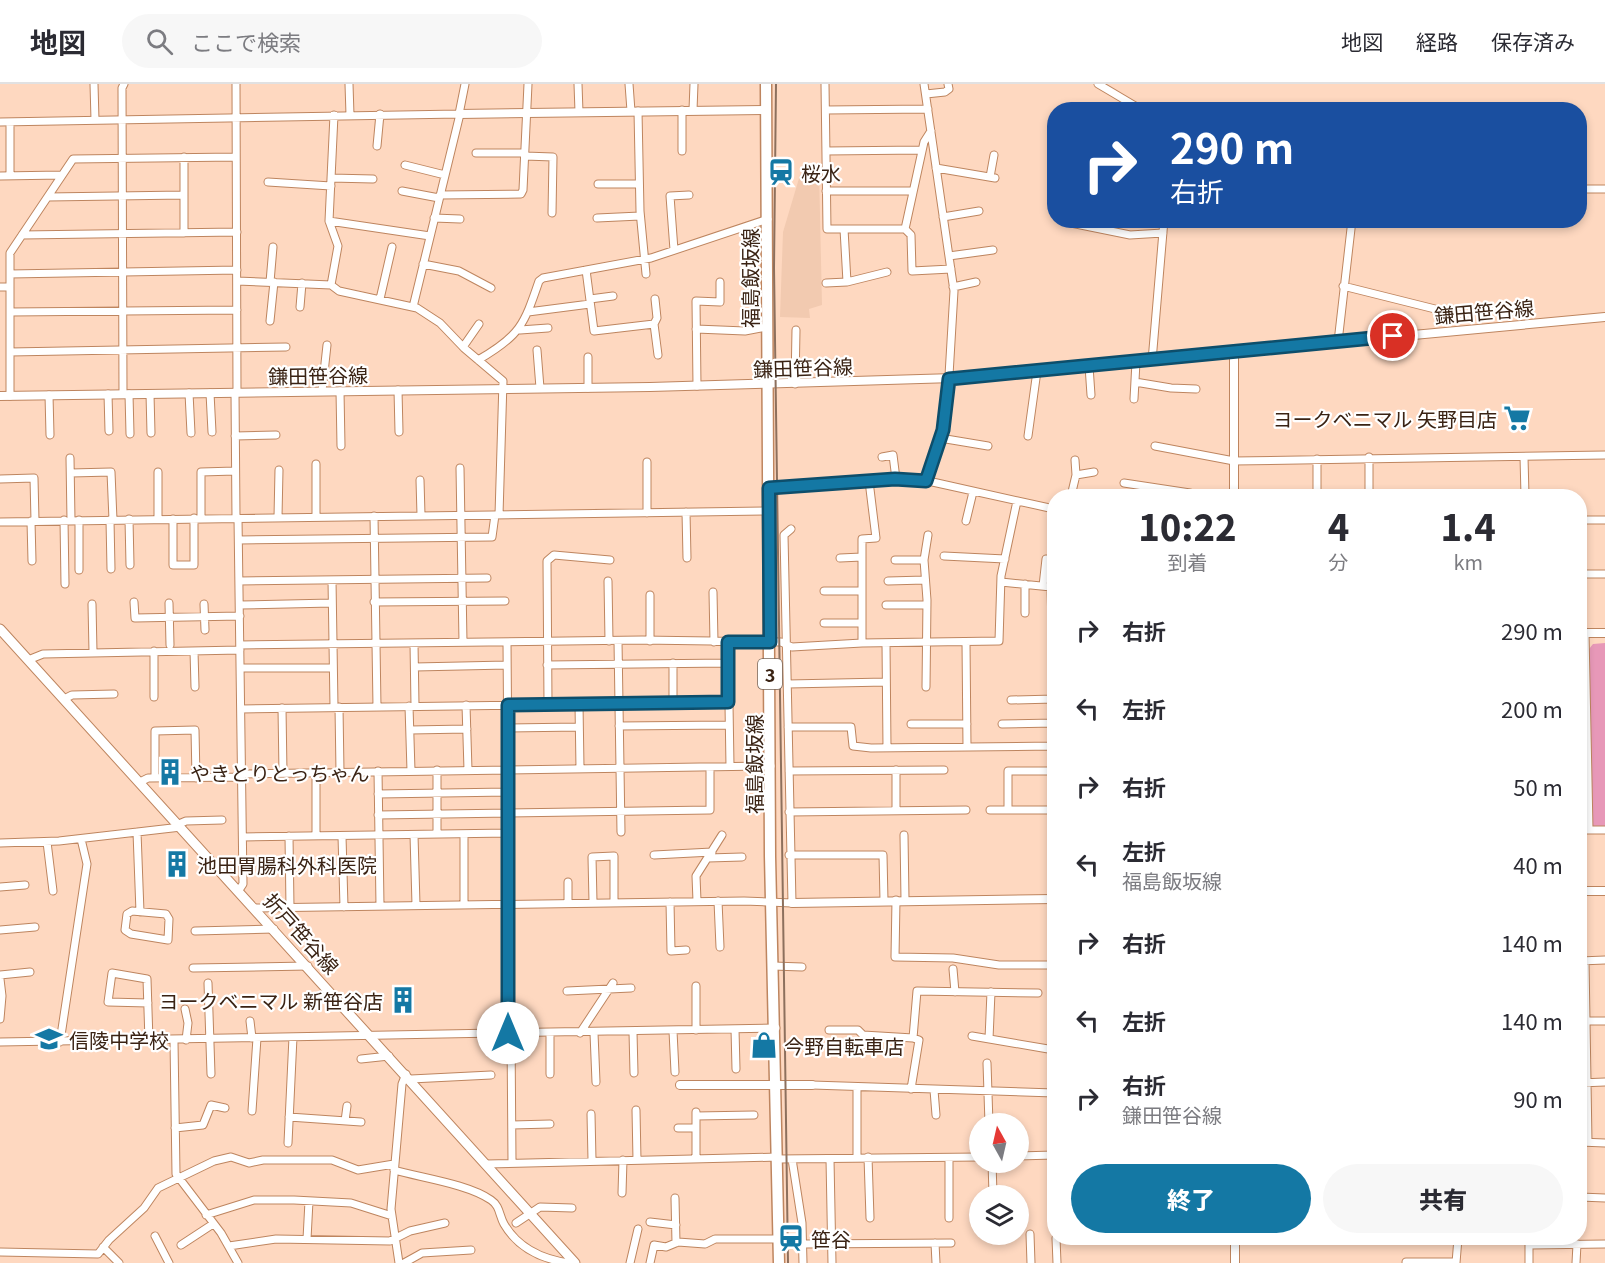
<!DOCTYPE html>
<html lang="ja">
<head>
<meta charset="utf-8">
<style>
  :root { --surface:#fff; --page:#f7f7f7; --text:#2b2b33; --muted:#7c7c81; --line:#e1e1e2; --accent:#1478a4 }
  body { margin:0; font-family:Georgia,"Noto Sans JP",serif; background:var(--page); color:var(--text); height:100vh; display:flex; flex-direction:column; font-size:22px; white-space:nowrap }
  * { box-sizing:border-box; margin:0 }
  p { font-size:20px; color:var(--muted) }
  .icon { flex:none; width:33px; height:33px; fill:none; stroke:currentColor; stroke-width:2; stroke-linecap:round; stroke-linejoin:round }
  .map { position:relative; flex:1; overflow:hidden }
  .side { position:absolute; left:1047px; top:405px; width:540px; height:756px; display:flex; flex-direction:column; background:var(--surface); border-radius:24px; box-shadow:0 3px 9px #0003 }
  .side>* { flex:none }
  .guide { position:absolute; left:1047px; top:18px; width:540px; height:126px; border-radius:24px; box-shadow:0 3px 9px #0003; background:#1a4fa0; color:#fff; overflow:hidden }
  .needle { width:39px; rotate:352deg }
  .buttons { position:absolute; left:969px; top:1029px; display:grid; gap:12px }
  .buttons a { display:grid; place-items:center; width:60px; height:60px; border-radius:50%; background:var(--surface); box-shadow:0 3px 9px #0003; font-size:30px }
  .pin { position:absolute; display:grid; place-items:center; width:51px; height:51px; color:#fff; margin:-26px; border:3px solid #fff; border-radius:50%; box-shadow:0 2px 6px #0007 }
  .me { position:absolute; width:66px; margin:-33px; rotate:0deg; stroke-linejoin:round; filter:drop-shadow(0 0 4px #0008) }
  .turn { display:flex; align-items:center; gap:21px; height:126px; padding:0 24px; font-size:27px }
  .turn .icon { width:78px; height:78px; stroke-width:2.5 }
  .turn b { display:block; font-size:42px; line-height:51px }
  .eta { display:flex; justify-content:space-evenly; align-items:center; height:102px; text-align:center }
  .eta b { font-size:36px; font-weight:800; line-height:42px }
  .primary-button { display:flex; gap:12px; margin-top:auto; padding:12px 24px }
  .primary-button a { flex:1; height:69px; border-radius:36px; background:var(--accent); color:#fff; font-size:24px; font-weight:800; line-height:69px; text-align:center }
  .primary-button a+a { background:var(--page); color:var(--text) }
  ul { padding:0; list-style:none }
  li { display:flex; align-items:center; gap:18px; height:78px; padding:0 24px }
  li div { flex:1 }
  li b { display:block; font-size:22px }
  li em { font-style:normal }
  header { display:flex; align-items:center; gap:36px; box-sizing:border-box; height:84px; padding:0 30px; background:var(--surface); border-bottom:2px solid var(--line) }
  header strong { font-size:28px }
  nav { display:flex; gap:33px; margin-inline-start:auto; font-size:21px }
  .search { width:420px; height:54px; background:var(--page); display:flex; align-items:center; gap:15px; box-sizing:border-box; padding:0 21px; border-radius:33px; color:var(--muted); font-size:22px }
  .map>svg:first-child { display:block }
</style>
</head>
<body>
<header>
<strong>地図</strong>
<div class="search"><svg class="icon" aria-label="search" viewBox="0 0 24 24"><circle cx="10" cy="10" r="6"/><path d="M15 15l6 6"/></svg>ここで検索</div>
<nav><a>地図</a><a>経路</a><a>保存済み</a></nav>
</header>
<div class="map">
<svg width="1605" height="1179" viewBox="0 0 1605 1179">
  <rect width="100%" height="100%" fill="#fed8c0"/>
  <path fill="#f2cab0" d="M819,85L822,221L809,225L810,234L780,233L783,148L800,91Z"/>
  <path fill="#e798b8" d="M1605,559V744H1593L1589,565L1593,560Z"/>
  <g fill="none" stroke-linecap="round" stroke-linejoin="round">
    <defs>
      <path id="minor" d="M94,0L95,36
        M236,0L237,308
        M349,0L350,31
        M578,0L579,28
        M629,0L631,27
        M825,0L827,145H905
        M924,0L954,207L947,325L926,397
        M1098,0L1142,26
        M926,10L945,8L949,5L948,0
        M693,26L694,0
        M826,26L928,25
        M638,27L640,127L646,190
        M334,31L329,137L338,162L331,201L339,207L417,224L440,239L464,264L503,297L499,431
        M0,38L459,30L465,0
        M10,38V90
        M931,47L924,58L905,145L911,151L912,187L951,185
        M377,62L380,30
        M682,67V26
        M826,67L922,66
        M476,69H525
        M525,72L553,73L552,129
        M184,73V149
        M405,81L445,91
        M936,84L995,94
        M0,92L62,91
        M990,93L994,71
        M331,94L373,95
        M268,98L331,102
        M598,100H639
        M1580,105H1605
        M402,107L439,114
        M826,107H913
        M440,111L521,110L523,106L528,0
        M48,113L184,111
        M943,133L979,127
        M434,134L460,135
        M597,134L640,132
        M329,137L430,152
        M1066,138L1130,151L1163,149
        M844,145L847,198
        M22,151L237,148
        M674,166L670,112L689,111
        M949,172L993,166
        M423,180L459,187L491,204
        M586,186L594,247L654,240L658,271
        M10,190L237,186
        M237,197L331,201
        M270,198L273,163
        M826,199L847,198L887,188
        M1343,202L1435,225
        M0,203H10
        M953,203L976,198
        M380,215L392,163
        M590,215L613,212
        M300,223L302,199
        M413,223L460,30
        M10,228L237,226
        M528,228L590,220
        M270,237L274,198
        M654,240L657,234L655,215
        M696,245L745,247L767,243
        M520,246L548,244
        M1338,258L1352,136
        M463,263L479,240
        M537,266L540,304
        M10,268L286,263
        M478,276C520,252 524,241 539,197L543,194L651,174L768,135
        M1152,277L1164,136
        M1089,282L1091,311
        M1135,298L1171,304L1196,305
        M795,300L796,246
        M697,302L696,217L720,218V198
        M588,304V273
        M398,306L399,348
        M322,307L327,261
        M340,307L341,362
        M235,308L236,434
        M189,309L191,349
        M210,309L212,348
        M108,310L109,347
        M123,310L122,4L124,0
        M129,310L130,350
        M150,310L151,349
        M49,311L50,351
        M10,312V169L73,75L236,73
        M1134,315L1136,278
        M235,352L276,351
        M1028,352L1037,287
        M940,354L988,362
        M1155,362L1234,377L1605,371
        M882,373L893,371L896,395
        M1369,373V412
        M1524,373L1525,412
        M70,374L71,436
        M1317,375V412
        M647,378V429
        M460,384L463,558
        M158,388V435
        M71,389L111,388L113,436
        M1076,391L1094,388
        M0,395L34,394L35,437
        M420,396L421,431
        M1124,399L1190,409
        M769,404L895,395L928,397L1054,425
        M1071,412L1076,391L1075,376
        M686,428L687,474
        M374,432L377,623
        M278,433L279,386
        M316,433V380
        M201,434V388L235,387
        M238,434L243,800L239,806
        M129,435L130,481
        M173,435V481H194V434
        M64,436L65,500
        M79,436V486
        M110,436L111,485
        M1580,436H1605
        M31,437L32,477
        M966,437L973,408
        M0,438L769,427
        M239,456L492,453L495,431
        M944,472L1005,475
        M840,474L862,473
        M895,476H924
        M1580,490H1605
        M332,496L334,623
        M239,497L487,494
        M608,497L609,557
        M888,497L925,496
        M1001,498L1051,503L1054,621V865
        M1043,502L1046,475
        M824,507H862
        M713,508L714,558
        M650,511V557
        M134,518L135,534L240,532
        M374,518L505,517
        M169,519L170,561
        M92,520L93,568
        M204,520L205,546
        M240,521L332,519
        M886,521H927
        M1025,529V500
        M824,539H862
        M1585,549L1589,746
        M618,557L621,748
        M507,558L509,819
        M728,558L730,682
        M966,558L967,663
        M414,559L415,622
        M862,559V455L876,454L869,397
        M886,559L887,664
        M240,561L642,556L781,558L792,563L862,559L999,557L1001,492L1017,417
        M154,567V613
        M194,567L195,603
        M28,576L43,570L240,566
        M673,579V619
        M547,581L728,579
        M415,583L507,581
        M240,584H333
        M788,600L886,598
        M926,603L927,516L924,476L928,451
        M64,615L72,611L114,610
        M1011,616L1054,615
        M548,620L547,477L554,471L610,476
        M579,620L580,684
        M466,621L468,686
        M409,622L411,687
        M339,623L340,688
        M282,624L283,689
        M241,625L728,618
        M911,640H967
        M1002,640L1054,639
        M619,642L729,641
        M788,643H851L853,662L871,664L1054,662
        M508,644L579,643
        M410,646L467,645
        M437,686V750
        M378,687L380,822
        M789,687L944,686
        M316,689V752
        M241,690L771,682
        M155,694V647L195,646L196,694
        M140,698L148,694L241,693
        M378,710L508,708
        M990,726H1054
        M1008,726V687H1054
        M896,727V686
        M789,728L966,726
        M378,731L710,726V683
        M179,740L186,737L222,736
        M1580,746H1605
        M137,748L140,828
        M464,750V820
        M414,751L416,821
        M904,751L905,816
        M289,752L290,824
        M342,752L344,823
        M243,753L509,749
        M47,758L53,807
        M0,759L59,757L181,743
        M654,771L712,768
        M789,771H883L884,817
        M708,774L742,773
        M0,803L25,801
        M896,816L895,873L953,874L999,881H1054
        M697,817L696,792L722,751
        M718,817L720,863
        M593,818L592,773L614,772V818
        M670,818L671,867L686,866
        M508,819V949
        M568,819V798
        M256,824L744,817L792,819L784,451L791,445
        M132,827L166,830L169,835L168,856L131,850L125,846L127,830Z
        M0,846L35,843
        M195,847L274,845
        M1580,877L1605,876
        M1585,877L1588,1058
        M773,882L802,883
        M193,884L308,882
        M953,885L955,908
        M0,891L30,888
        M0,895L2,912L0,935
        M208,899L211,990
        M567,907L631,904
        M148,919L108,918L112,889L147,895L149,957
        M185,925L188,939L186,956
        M250,937L252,954
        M1586,937H1605
        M735,945L736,985
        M696,946V902
        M829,946H858L863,951L913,954L917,907L1038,909
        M673,947L675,988
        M633,948L634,989
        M511,949L512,1078
        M550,949V990
        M580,949L613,899
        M594,949L596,998
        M972,952L1054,966
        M989,955L991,908
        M174,957L176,1090L221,1149L238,1179
        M0,958L776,944
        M60,958L87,780L81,755
        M361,975L389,972
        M987,979L989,1040
        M411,995L491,991
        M1580,999L1605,998
        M812,1001L1054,1009
        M857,1003V1074
        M911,1005L919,956L913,954
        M934,1006L936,1031
        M636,1026L637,1076
        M252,1027L257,954
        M591,1030L592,1076
        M696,1032L754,1031
        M289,1033L361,1038
        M345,1037L347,1022
        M512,1041L550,1040
        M175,1044L203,1041L211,1021L225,1024
        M678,1044H696
        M1580,1058L1605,1059
        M288,1059L293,953
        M1018,1072L1054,1071
        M868,1073L870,1134
        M696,1075V1028
        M778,1075L980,1073
        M792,1075L802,1139L803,1179
        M830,1075L832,1179
        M992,1078L993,1110
        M487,1080L778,1073
        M394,1086C422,1094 468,1100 491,1116C500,1122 499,1131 504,1140C518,1164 541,1175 569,1179
        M622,1109L623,1076
        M1580,1113L1605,1114
        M675,1114L676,1159
        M206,1131L254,1116H294L351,1119L392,1132
        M949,1134V1074
        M650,1138L676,1141
        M516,1139L540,1123L572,1124
        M1030,1150L1031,1179
        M155,1152L169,1179
        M1056,1154L1057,1179
        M307,1155L309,1117
        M935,1159L936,1179
        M803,1160L951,1159
        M181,1161L213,1140
        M229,1162L276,1155L390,1157L410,1147L445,1139
        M103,1163L119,1179
        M0,1168L98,1170L109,1156L144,1124L158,1104L214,1077L231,1073L249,1079L263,1076H332L358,1086L394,1080
        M1406,1178H1456
        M399,1179L391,1125L402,1000L406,990
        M404,1179L422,1169L471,1166
        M630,1179L638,1145
        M650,1179L654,1161L666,1163L678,1158L705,1160L715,1155H778
        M1456,1179L1458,1154
        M1529,1179V1161L1605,1160
        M1576,1179L1577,1160"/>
      <path id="tertiary" d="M459,30L766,26
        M0,312L650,303L954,294L1605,233
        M1234,412V269
        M1580,549H1605
        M1052,556H1054
        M1580,807H1605
        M792,819L1054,815
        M680,1001H812
        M1235,1154V1179"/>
      <path id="secondary" d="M0,545L575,1179"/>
      <path id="primary" d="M766,0L770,772L779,1179"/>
    </defs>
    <use href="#minor" stroke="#be855f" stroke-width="9"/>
    <use href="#tertiary" stroke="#be855f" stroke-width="10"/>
    <use href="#secondary" stroke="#be855f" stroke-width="11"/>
    <use href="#primary" stroke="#be855f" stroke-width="13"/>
    <use href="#minor" stroke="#fff" stroke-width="7"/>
    <use href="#tertiary" stroke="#fff" stroke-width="8"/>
    <use href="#secondary" stroke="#fff" stroke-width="9"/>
    <use href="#primary" stroke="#fff" stroke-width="10"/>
    <path stroke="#8d705d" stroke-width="2" d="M776,0L774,184L788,1179"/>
  </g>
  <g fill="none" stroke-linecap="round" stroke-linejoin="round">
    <defs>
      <path id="route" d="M508,949V621L728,618V558H770L769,404L895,395L926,397L943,346L949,295L1393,252"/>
    </defs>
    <use href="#route" stroke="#0d4e6b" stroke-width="15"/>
    <use href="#route" stroke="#1478a4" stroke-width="10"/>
  </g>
  <defs>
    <symbol id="station-bare" viewBox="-9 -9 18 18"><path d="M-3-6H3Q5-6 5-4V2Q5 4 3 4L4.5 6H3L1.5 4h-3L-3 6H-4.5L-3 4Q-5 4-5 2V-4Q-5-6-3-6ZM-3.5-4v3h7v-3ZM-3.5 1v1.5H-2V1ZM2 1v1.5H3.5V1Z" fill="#1478a4" stroke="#fff" stroke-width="2.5" paint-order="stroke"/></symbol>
    <symbol id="supermarket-bare" viewBox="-9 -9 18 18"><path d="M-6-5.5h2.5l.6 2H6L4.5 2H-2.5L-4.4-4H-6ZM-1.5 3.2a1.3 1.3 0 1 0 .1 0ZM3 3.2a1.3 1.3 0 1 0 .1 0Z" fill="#1478a4" stroke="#fff" stroke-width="2.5" paint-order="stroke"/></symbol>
    <symbol id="building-bare" viewBox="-9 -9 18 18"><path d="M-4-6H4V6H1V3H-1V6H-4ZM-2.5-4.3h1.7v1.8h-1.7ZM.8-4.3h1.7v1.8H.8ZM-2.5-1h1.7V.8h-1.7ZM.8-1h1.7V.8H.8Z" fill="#1478a4" stroke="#fff" stroke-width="2.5" paint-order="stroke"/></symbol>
    <symbol id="school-bare" viewBox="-9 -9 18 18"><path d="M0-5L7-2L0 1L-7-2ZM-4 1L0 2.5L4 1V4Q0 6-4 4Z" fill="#1478a4" stroke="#fff" stroke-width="2.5" paint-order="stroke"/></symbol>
    <symbol id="shop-bare" viewBox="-9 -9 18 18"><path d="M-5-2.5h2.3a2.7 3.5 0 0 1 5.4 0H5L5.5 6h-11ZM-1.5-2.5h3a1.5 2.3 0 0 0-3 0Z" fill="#1478a4" stroke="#fff" stroke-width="2.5" paint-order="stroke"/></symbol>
  </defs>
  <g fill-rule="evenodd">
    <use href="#station-bare" x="762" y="69" width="38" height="38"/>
    <use href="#supermarket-bare" x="1498" y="315" width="38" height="38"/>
    <use href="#building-bare" x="151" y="669" width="38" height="38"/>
    <use href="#building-bare" x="158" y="761" width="38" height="38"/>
    <use href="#building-bare" x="384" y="897" width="38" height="38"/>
    <use href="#school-bare" x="30" y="936" width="38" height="38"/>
    <use href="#shop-bare" x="745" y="942" width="38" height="38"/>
    <use href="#station-bare" x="772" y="1135" width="38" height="38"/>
  </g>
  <g text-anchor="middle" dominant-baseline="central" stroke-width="4.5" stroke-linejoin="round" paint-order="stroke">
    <rect fill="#fff" stroke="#75655a" stroke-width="1.5" x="758" y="575" width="24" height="30" rx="4.5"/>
    <g font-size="18" font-weight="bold" fill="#3a2314">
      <text x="770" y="590">3</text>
    </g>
    <g font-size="20" fill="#3a2314" stroke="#fff" text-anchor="start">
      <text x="801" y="88">桜水</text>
      <text x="1497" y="334" text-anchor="end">ヨークベニマル 矢野目店</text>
      <text x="190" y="688">やきとりとっちゃん</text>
      <text x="197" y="780">池田胃腸科外科医院</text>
      <text x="383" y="916" text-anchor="end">ヨークベニマル 新笹谷店</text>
      <text x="69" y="955">信陵中学校</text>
      <text x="784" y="961">今野自転車店</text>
      <text x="811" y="1154">笹谷</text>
    </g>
    <g font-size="20" fill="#3a2314" stroke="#fff">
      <text transform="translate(749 194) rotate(-90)">福島飯坂線</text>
      <text transform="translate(1484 227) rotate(-5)">鎌田笹谷線</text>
      <text transform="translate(803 283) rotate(-2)">鎌田笹谷線</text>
      <text transform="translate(318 291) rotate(-1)">鎌田笹谷線</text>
      <text transform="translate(753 680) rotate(-90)">福島飯坂線</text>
      <text transform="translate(302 849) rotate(48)">折戸笹谷線</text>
    </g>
  </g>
</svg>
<div class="buttons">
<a><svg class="needle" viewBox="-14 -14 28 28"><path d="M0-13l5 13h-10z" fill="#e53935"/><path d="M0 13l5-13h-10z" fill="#7c7c81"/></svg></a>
<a><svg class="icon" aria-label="layers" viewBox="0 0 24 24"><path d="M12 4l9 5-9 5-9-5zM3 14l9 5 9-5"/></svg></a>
</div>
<div class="pin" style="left:1393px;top:252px;background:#d93025"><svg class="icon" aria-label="arrive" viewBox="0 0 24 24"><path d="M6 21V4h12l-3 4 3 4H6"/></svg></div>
<svg class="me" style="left:508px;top:949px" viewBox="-20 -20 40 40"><circle r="19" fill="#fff"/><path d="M0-13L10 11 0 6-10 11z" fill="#1478a4"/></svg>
<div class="guide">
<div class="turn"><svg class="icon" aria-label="right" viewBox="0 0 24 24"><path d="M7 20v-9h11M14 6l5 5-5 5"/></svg><div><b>290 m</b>右折</div></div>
</div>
<section class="side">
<div class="eta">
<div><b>10:22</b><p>到着</p></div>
<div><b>4</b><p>分</p></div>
<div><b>1.4</b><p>km</p></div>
</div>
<ul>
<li><svg class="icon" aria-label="right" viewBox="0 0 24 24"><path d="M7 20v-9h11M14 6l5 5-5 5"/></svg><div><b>右折</b></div><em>290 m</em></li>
<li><svg class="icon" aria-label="left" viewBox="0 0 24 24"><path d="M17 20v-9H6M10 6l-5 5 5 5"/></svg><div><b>左折</b></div><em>200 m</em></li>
<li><svg class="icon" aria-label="right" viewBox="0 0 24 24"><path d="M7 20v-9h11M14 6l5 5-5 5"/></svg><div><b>右折</b></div><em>50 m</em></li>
<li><svg class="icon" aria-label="left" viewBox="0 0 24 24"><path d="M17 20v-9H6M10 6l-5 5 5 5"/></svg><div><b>左折</b><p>福島飯坂線</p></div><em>40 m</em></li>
<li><svg class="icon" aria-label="right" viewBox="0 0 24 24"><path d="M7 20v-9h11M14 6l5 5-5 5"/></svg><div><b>右折</b></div><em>140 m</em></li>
<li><svg class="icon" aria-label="left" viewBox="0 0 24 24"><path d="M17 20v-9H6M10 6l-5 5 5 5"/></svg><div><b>左折</b></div><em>140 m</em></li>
<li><svg class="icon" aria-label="right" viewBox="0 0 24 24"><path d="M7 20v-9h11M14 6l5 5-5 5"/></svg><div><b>右折</b><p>鎌田笹谷線</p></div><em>90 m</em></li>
</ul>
<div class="primary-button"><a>終了</a><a>共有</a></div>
</section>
</div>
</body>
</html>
